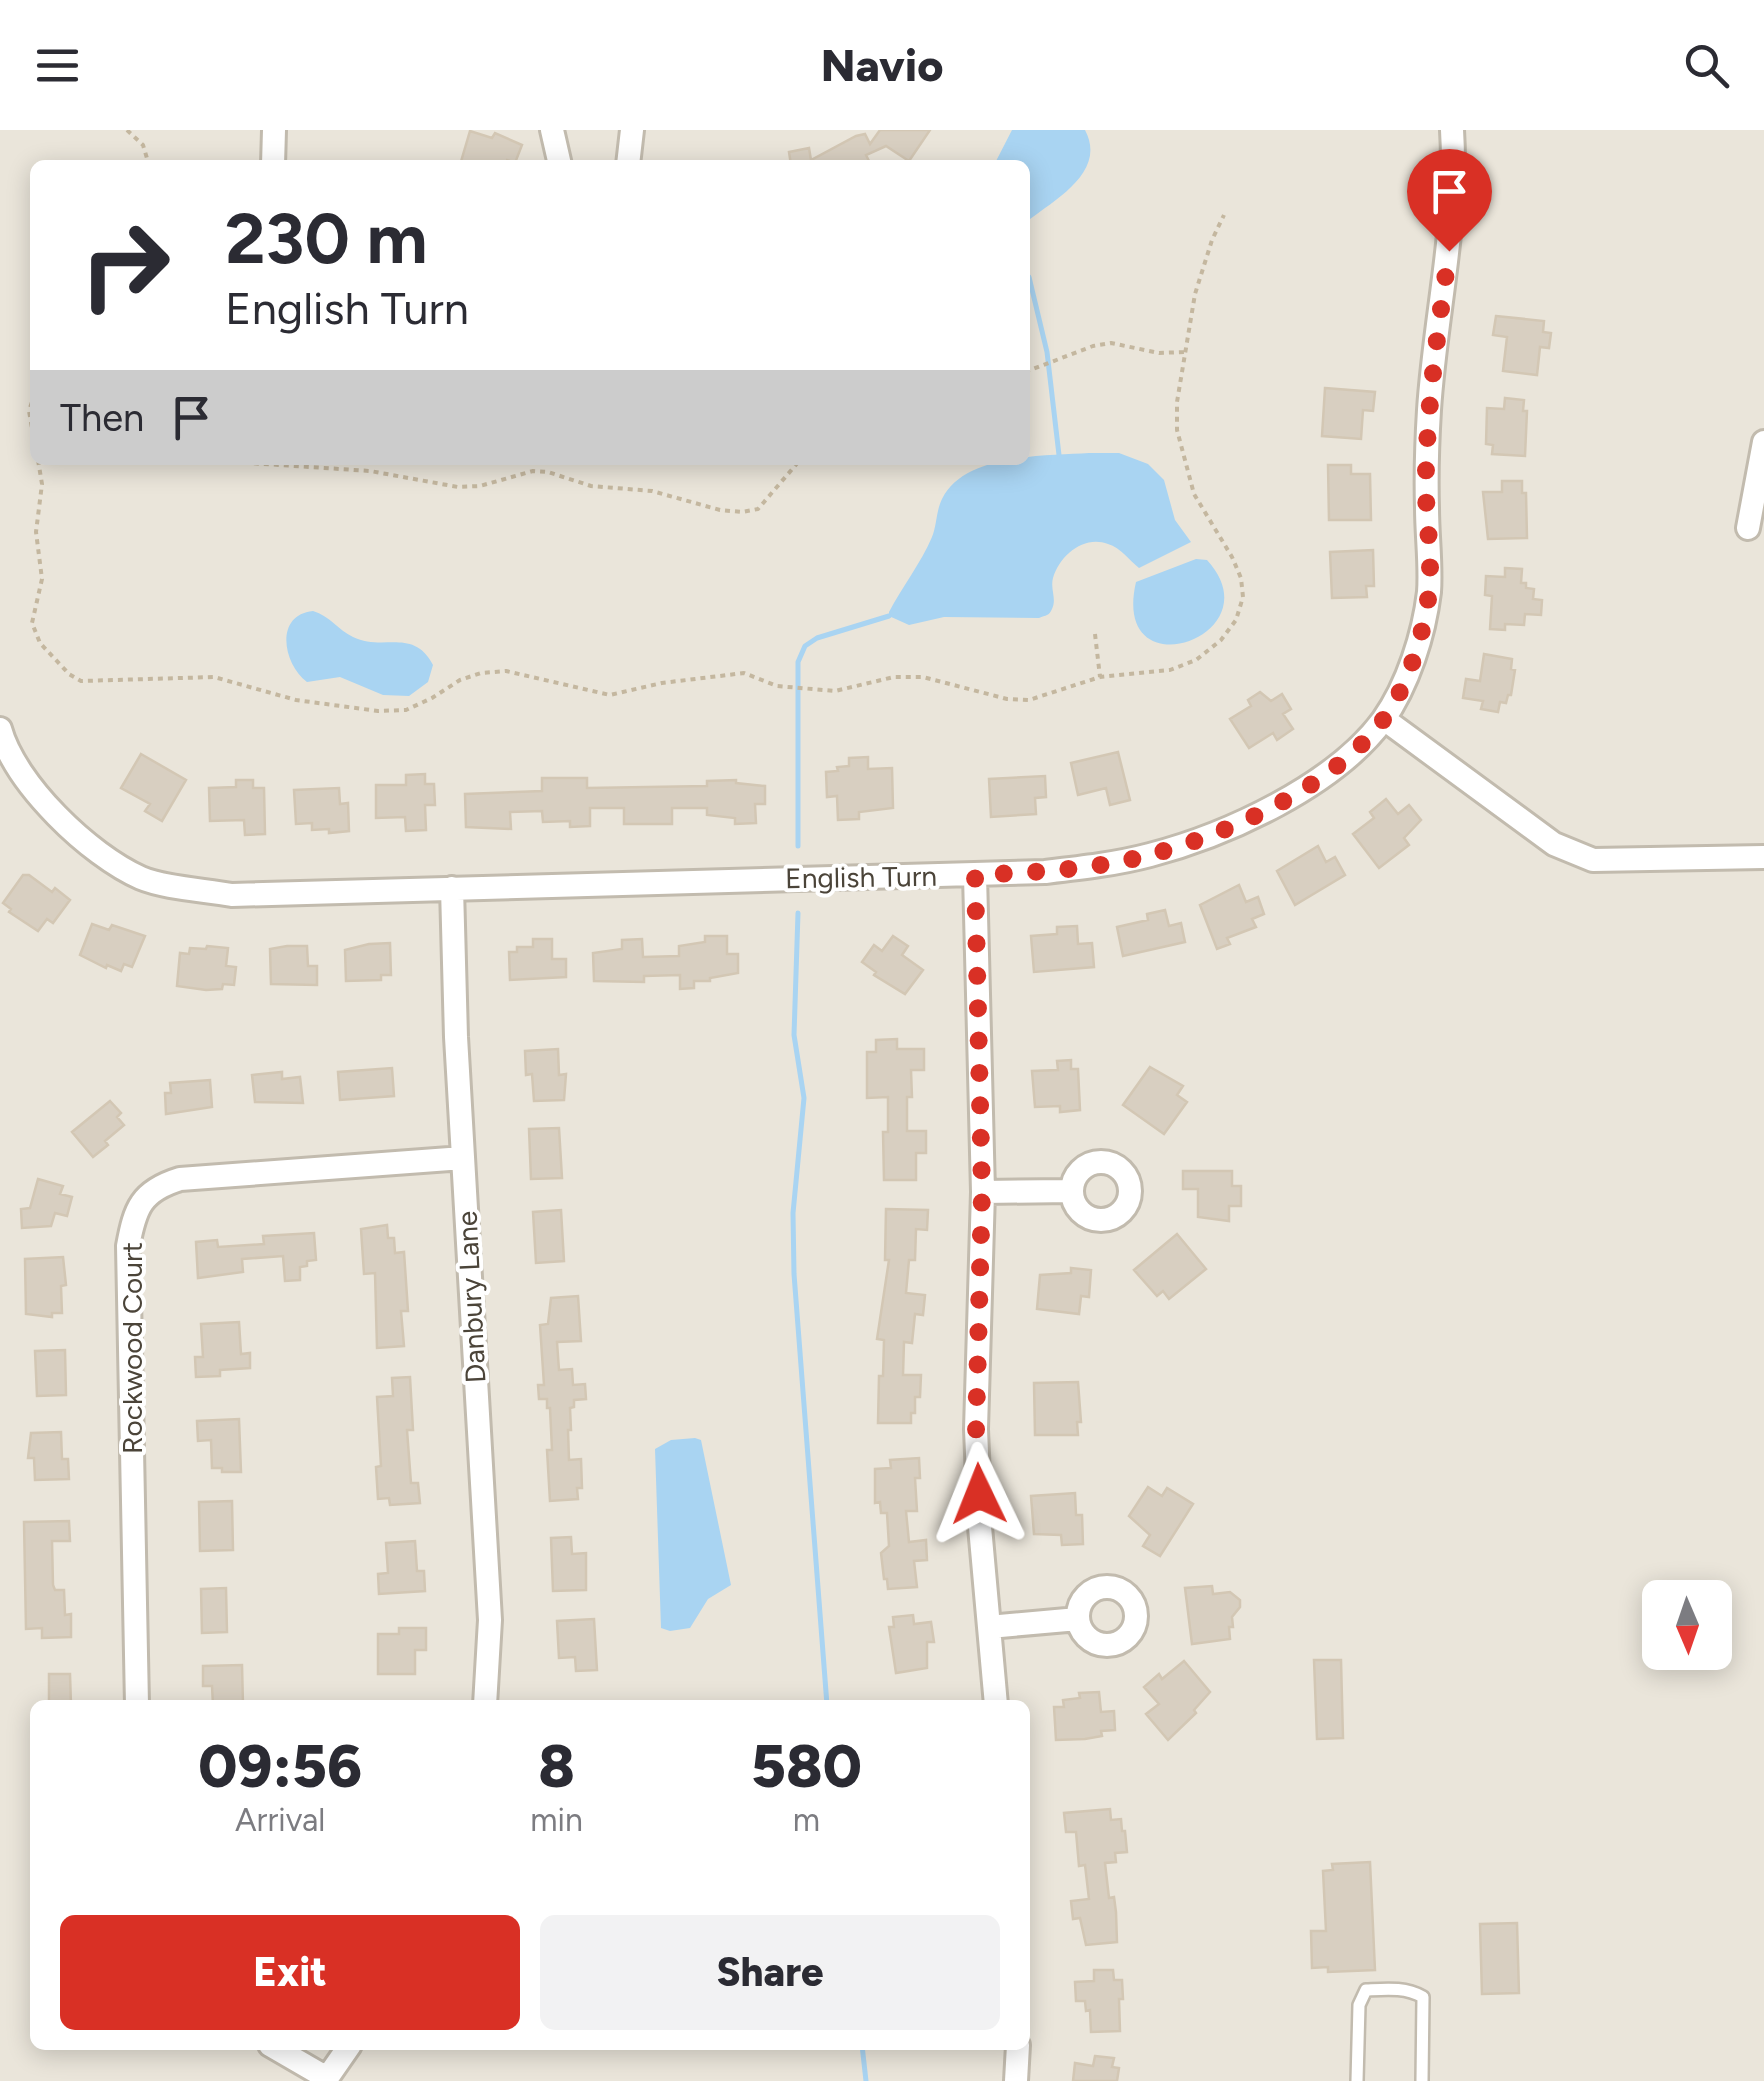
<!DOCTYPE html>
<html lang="en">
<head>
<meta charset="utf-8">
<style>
  :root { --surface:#fff; --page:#f2f2f3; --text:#2b2b33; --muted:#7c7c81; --accent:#d93025 }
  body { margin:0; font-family:Figtree,sans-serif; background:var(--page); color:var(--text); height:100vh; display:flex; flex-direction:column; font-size:38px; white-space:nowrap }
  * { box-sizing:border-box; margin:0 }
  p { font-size:32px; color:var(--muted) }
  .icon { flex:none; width:55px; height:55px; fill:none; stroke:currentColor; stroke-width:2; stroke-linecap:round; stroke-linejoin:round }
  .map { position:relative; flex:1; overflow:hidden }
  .details { position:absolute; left:30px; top:1570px; width:1000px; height:350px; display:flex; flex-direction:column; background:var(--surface); border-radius:15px; box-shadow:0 5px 25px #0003 }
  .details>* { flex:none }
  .hud { position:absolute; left:30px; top:30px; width:1000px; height:305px; border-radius:15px; box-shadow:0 5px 25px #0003; background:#fff; color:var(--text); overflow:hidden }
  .needle { width:65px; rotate:178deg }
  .fabs { position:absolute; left:1642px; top:1450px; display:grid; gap:20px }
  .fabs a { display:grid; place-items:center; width:90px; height:90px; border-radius:15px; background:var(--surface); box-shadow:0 5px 25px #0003; font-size:50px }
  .pin { position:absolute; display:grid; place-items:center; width:85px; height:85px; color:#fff; margin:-102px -42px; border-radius:50% 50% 50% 0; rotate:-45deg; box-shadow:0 0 10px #0007 }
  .pin .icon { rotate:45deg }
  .me { position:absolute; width:110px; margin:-55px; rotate:358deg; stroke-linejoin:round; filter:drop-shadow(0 0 8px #0008) }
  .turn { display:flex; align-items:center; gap:35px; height:210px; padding:0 30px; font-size:45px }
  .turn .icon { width:130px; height:130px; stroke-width:2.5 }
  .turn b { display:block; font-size:70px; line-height:85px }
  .then { display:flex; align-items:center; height:95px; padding:0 30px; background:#0003; gap:20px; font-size:38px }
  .eta { display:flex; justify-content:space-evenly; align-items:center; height:170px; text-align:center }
  .eta b { font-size:60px; font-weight:800; line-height:70px }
  .action { display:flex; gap:20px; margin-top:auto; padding:20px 30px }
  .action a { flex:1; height:115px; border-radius:15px; background:var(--accent); color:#fff; font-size:40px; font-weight:800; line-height:115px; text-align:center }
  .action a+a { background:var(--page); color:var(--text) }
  header { display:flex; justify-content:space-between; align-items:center; height:130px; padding:0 30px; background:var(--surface); font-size:45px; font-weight:800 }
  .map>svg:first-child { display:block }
</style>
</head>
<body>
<header><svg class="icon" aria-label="menu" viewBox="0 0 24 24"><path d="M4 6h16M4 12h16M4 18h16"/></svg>Navio<svg class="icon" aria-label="search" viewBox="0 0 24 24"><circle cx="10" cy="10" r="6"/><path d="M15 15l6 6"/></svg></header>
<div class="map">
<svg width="1764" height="1951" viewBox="0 0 1764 1951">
  <rect width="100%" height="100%" fill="#f6f3ec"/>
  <path fill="#eae5da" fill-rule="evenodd" d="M0,0H1764V1951H0ZM35,35H1025V330H35ZM1660,1468H1715V1522H1660ZM35,1575H1025V1915H35Z"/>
  <path fill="#a9d4f2" d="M1012,0H1085C1108,43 1052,71 1025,93V35H994Z
    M1089,323H1119L1148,334L1164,350L1175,390L1191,412L1139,438C1129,430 1121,418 1108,414C1084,405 1060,425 1053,448C1050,459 1057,469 1052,479C1049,486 1046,485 1039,488L944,487L909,495L889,486V482C902,457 921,433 932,407C937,395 936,381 942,369C964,323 1046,326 1089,323Z
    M1196,429L1207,430C1277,506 1110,564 1136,452Z
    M313,481C330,486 338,500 353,507C383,522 413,497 433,535L428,552L409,566L383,565L340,547L307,552C283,534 274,485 313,481Z
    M695,1308L701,1310L731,1455L708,1469L690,1498L670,1501L661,1498L655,1319L671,1310Z"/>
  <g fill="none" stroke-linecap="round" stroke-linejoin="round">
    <path stroke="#a9d4f2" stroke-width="5" d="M1029,147L1047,222L1059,325
      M798,716V532L805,516L817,508L889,486
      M798,783L794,905L804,968L793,1083L794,1144L827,1575
      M862,1915L866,1951"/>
  </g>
  <path fill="#d8cfc1" stroke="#d3c7b4" stroke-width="2.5" d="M880,0H930L909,31L886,16L866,25L871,35H791L789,22L809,18L811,30L856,6L865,4L870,14Z
    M470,1L492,8L495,3L522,15L515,33L507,30L505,35H460Z
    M1496,186L1544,191L1543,202L1551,203L1549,218L1540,217L1537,245L1503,241L1507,207L1493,205Z
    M1325,258L1375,262L1373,281L1363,280L1361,309L1322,306Z
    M1505,268L1524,270L1523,281H1527L1525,326L1492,324L1493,315L1486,314L1487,278L1504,279Z
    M1328,335H1351V344H1370L1371,390H1329Z
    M1502,351H1522V363H1526L1527,408L1488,409L1483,362H1502Z
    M1373,420L1374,456H1366L1367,467L1332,468L1330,422Z
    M1505,438L1522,439L1521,453H1526V458L1534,459L1533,469L1542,470L1541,485L1525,484L1524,495L1505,494V500L1490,499L1492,466L1485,465L1486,446L1505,447Z
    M1484,524L1512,529L1511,539L1515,540L1511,565H1508L1506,573L1500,572L1498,582L1481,579L1483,571L1463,568L1466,549L1480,551Z
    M1260,562L1271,571L1282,564L1291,579L1283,584L1293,599L1277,610L1273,603L1249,618L1230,589L1251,576L1248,570Z
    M1118,622L1130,670L1110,675L1106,658L1078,665L1071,633Z
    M141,624L186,650L162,691L145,681L150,674L121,658Z
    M868,627V639L892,638L893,678L859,682V689L838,690L837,666L827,667L826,642L838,641L837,637L849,636V628Z
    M425,644V654H434L435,675H425L426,700L406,701L405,687L376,688V655H406V645Z
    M1045,646L1046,667L1035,668L1036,684L991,687L989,649Z
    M542,648H587V658L707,656V651L736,650V653L765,656V674H755L756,693L735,694V688L707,685V678H672V694H624V678H590V696L570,697V691L543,692L542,681L510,682L511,699L466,697L465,664L542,661Z
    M236,650H253V658H264L265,704L245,705L244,690L210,691L209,658L236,657Z
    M339,658L340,674L348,673L349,701L329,703V699L312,700V693L296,694L294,660Z
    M1386,669L1398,684L1409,675L1421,690L1404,708L1409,715L1379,738L1353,704L1374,688L1370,682Z
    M1318,716L1326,732L1335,727L1345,745L1295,775L1277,741Z
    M23,745H29L52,762L55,758L70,770L53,793L47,789L38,801L9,782L11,779L3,773Z
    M1239,755L1246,772L1258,767L1264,784L1252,789L1256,797L1227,808L1230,814L1217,819L1200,775Z
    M1165,780L1169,796L1181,793L1185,812L1123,826L1117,797L1148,790L1147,784Z
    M92,794L109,800L112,795L145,806L132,837L124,834L121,841L107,835L106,838L80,825Z
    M1077,796L1078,814L1092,813L1094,837L1034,842L1031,806L1057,804V797Z
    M705,806H727V824H738V843L710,848V851H694V858L680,859V845L644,846V852L594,851L593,823L622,819V810L642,809L643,827L679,826V816L705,812Z
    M893,806L908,816L902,825L923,840L905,864L874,845L876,842L862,832L874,815L882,821Z
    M533,809H552V829H566V847L510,850L509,822H517V817H533Z
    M390,813L391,845H381V850L346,851L345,820L369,814Z
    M207,816L228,818L226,836L236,837L234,855L223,854L222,859L206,860L177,856L180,823L189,824L190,818L206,819Z
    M287,816H307L308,836H317V855L271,854L270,819Z
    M897,909V919H924V940H911L912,967H907V1001H926V1023H916V1050H884L883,1002H888V967L867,968V922H876V910Z
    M558,919L559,945L566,944L564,970L534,971L532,944L526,945L525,921Z
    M1071,930V939H1078L1080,980L1060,982V976L1035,977L1032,941L1058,940L1057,931Z
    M1150,937L1183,956L1177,965L1187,972L1164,1004L1123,975Z
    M392,938L394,966L340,970L338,942Z
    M282,942V949L300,947L303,973L255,972L252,945Z
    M210,950L212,977L166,984L165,963H171L170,953Z
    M110,971L121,983L117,987L124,995L105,1011L108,1015L93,1027L72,1002Z
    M559,998L562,1048L531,1049L529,999Z
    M1183,1041H1232V1056H1241V1076H1229V1091L1198,1087V1059H1183Z
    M38,1049L63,1056L60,1064L72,1067L67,1086L55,1083L51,1096L22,1098L21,1079L30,1078Z
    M886,1079L928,1080L927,1100L916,1099L915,1130H909L906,1163L925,1165L923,1185L915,1184L912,1213L904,1212L903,1245H921L920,1267H915V1283H911V1293H878L879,1246H883L884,1210L877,1209L889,1130H885Z
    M561,1080L564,1131L536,1133L533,1082Z
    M387,1095L388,1108H394L395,1123L404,1122L408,1181H401L404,1216L377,1218L375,1143L364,1144L361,1099Z
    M314,1103L316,1130L307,1131V1136L300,1137V1150L285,1151L283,1126L242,1129L243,1142L198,1148L196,1112L217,1110L218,1117L264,1114L263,1106Z
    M1177,1104L1206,1139L1169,1169L1163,1161L1157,1166L1134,1140Z
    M63,1127L66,1155L61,1156L62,1183H52V1187L26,1184L25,1129Z
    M1071,1138L1091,1140L1089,1167L1081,1166L1079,1184L1037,1179L1040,1145L1071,1143Z
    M578,1166L581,1211L557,1212L559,1240L572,1239L573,1255L585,1254L586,1269L574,1270V1277L570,1278L571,1300H568L569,1330L581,1329L582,1358H577L578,1369L550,1371L547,1320H552L550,1278H547V1269H539L538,1255H544L540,1195L548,1194L551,1168Z
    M239,1192L241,1224L250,1223V1238L220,1240V1246L196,1247L195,1227H203L201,1194Z
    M65,1220L66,1265L37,1266L35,1221Z
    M410,1247L413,1300H407L411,1353H418L420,1373L390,1375L389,1368L378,1369L376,1337L381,1336L377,1267L393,1266L392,1248Z
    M1078,1252L1081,1292H1077L1078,1305H1035L1034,1253Z
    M239,1289L241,1342H222V1338H212L211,1310L198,1311L197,1291Z
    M61,1302L62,1329H68L69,1349L35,1350L34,1328H28L31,1303Z
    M919,1328L920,1348H915L917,1381H906L909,1412L926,1410L927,1430L914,1431L917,1457L888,1459L887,1449H884L881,1423L889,1416L887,1383H881L880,1372L875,1373V1339L891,1338L890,1330Z
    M1148,1357L1162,1366L1167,1358L1193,1374L1160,1426L1143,1416L1150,1405L1129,1386Z
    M1075,1363L1076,1385H1082L1083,1414L1062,1415L1061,1405L1034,1404L1031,1366Z
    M232,1371L233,1420L200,1421L199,1372Z
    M69,1391L70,1411H52L53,1455L55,1460H64L65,1485L71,1484V1507L42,1508V1498L26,1499L24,1392Z
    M571,1407L572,1424L586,1423V1460L553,1461L551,1408Z
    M415,1411L417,1441H424L425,1461L379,1464L378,1444L388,1443L386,1413Z
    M1212,1456L1213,1464L1230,1462L1240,1470V1477L1232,1487L1233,1497H1229L1230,1509L1192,1514L1185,1458Z
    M226,1458L227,1502L202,1503L201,1459Z
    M913,1485L914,1494L931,1492L934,1512H927V1538L896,1543L889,1497H894L893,1487Z
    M594,1489L597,1540L576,1541L575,1527L559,1528L557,1491Z
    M399,1498H426V1520H415V1544H378V1504H399Z
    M1314,1530H1341L1343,1608L1317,1609Z
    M1184,1531L1210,1562L1194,1580L1196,1583L1168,1610L1146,1584L1159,1574L1144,1557L1159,1544L1162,1549Z
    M242,1535L243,1575H213L212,1556H203V1536Z
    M49,1544H70L71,1575H49Z
    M1099,1562L1101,1582L1114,1581L1115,1600L1101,1601L1102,1606L1085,1609L1056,1610L1054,1577H1064L1063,1570L1080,1568L1079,1563Z
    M1110,1679L1111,1690L1121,1689L1122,1701H1125L1127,1722L1115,1723L1116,1732L1105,1733L1109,1768L1114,1767L1116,1782L1117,1812L1086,1815L1080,1788L1073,1789L1071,1771L1089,1769L1085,1735L1079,1736L1076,1702H1066L1064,1683Z
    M1370,1732L1375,1840L1328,1842V1837L1312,1838L1311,1801H1326L1323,1741L1333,1740L1332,1734Z
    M1517,1793L1519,1863L1482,1864L1480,1794Z
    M1094,1840H1113L1114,1850H1122L1123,1869H1119L1120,1901L1091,1902L1090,1880L1086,1881L1085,1871H1076L1075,1852L1094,1851Z
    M1095,1926L1114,1928L1112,1937L1119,1938L1117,1951H1073L1075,1933L1093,1936Z"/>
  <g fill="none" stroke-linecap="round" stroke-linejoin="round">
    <defs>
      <path id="service" d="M1357,1951L1359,1875L1366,1860C1387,1859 1405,1857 1423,1867L1422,1951"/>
      <path id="minor" d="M552,0L560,35
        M273,35L274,0
        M628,35L632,0
        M1748,398L1764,312
        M1384,589L1554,714L1593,730L1764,727
        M0,599C15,654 89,725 141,748C165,758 205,760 232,765L1045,742C1080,738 1116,734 1150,725C1227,705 1334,656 1383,590C1408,555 1424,504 1429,462C1431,435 1427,406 1427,378C1426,345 1427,313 1429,280C1435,186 1458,95 1452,0
        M975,745L983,1062L976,1299L980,1397L996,1575
        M452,758L456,907L490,1490L485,1575
        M1072 1061a29 29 0 1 1 58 0a29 29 0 1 1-58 0Z
        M983,1062L1071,1061
        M1078 1486a29 29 0 1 1 58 0a29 29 0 1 1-58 0Z
        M989,1497L1078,1489
        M137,1575L128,1116C135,1078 141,1061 180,1049L463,1028
        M270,1915L327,1948
        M325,1951L350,1915
        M1016,1951L1018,1915"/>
    </defs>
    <use href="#service" stroke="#c2bbae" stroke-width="16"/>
    <use href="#minor" stroke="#c2bbae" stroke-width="28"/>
    <path stroke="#c4b79f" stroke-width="4" stroke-dasharray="5 5" stroke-linecap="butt" d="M127,0L143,15L149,35
      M1025,242L1093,216L1111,213L1159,223L1184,222
      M35,263L29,281L35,315
      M38,330L42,354L36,402L42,449L32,493L40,513L69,544L81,551L214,547L296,570L378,581L406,580L432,568L460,550L481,543L506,541L610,565L662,553L744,543L777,556L835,561L894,547H923L1007,569L1029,570L1100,547L1170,540L1196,530L1221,510L1236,490L1243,467L1241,448L1232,427L1194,364L1177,300V272L1195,164L1212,110L1224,85
      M204,330L370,341L458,357L480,356L533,341L548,342L591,356L652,361L720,380L742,382L758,379L800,330
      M1095,504L1100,547"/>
    <use href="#service" stroke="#fff" stroke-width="11"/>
    <use href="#minor" stroke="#fff" stroke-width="22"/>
  </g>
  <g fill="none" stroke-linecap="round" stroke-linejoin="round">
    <path stroke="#d93025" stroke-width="18" stroke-dasharray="0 32.4" d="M979,1364L976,1298L982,1062L975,745C1034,742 1092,740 1149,725C1227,705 1334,656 1383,590C1408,556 1424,504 1429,462C1433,422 1424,380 1426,340C1428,266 1439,194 1449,121"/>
  </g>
  <g text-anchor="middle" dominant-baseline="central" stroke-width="8" stroke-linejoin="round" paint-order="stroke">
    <g font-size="28" fill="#4b4439" stroke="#fff">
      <text transform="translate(861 747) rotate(-1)">English Turn</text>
      <text transform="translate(471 1167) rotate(-93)">Danbury Lane</text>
      <text transform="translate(132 1218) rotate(-90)">Rockwood Court</text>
    </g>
  </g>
</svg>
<div class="fabs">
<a><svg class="needle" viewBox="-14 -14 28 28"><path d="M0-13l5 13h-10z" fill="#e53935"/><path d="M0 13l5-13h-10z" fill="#7c7c81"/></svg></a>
</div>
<div class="pin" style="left:1449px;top:121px;background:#d93025"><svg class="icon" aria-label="arrive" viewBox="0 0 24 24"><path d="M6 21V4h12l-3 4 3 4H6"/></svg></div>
<svg class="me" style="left:979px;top:1364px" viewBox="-20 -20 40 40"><path d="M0-17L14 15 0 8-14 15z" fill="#d93025" stroke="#fff" stroke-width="4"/></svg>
<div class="hud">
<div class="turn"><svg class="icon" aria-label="right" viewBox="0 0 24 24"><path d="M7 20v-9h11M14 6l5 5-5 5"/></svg><div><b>230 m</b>English Turn</div></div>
<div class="then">Then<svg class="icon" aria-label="arrive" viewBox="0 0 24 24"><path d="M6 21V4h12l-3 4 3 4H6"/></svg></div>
</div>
<section class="details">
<div class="eta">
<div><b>09:56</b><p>Arrival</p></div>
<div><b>8</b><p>min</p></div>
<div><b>580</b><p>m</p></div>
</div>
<div class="action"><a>Exit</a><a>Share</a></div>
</section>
</div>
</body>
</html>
